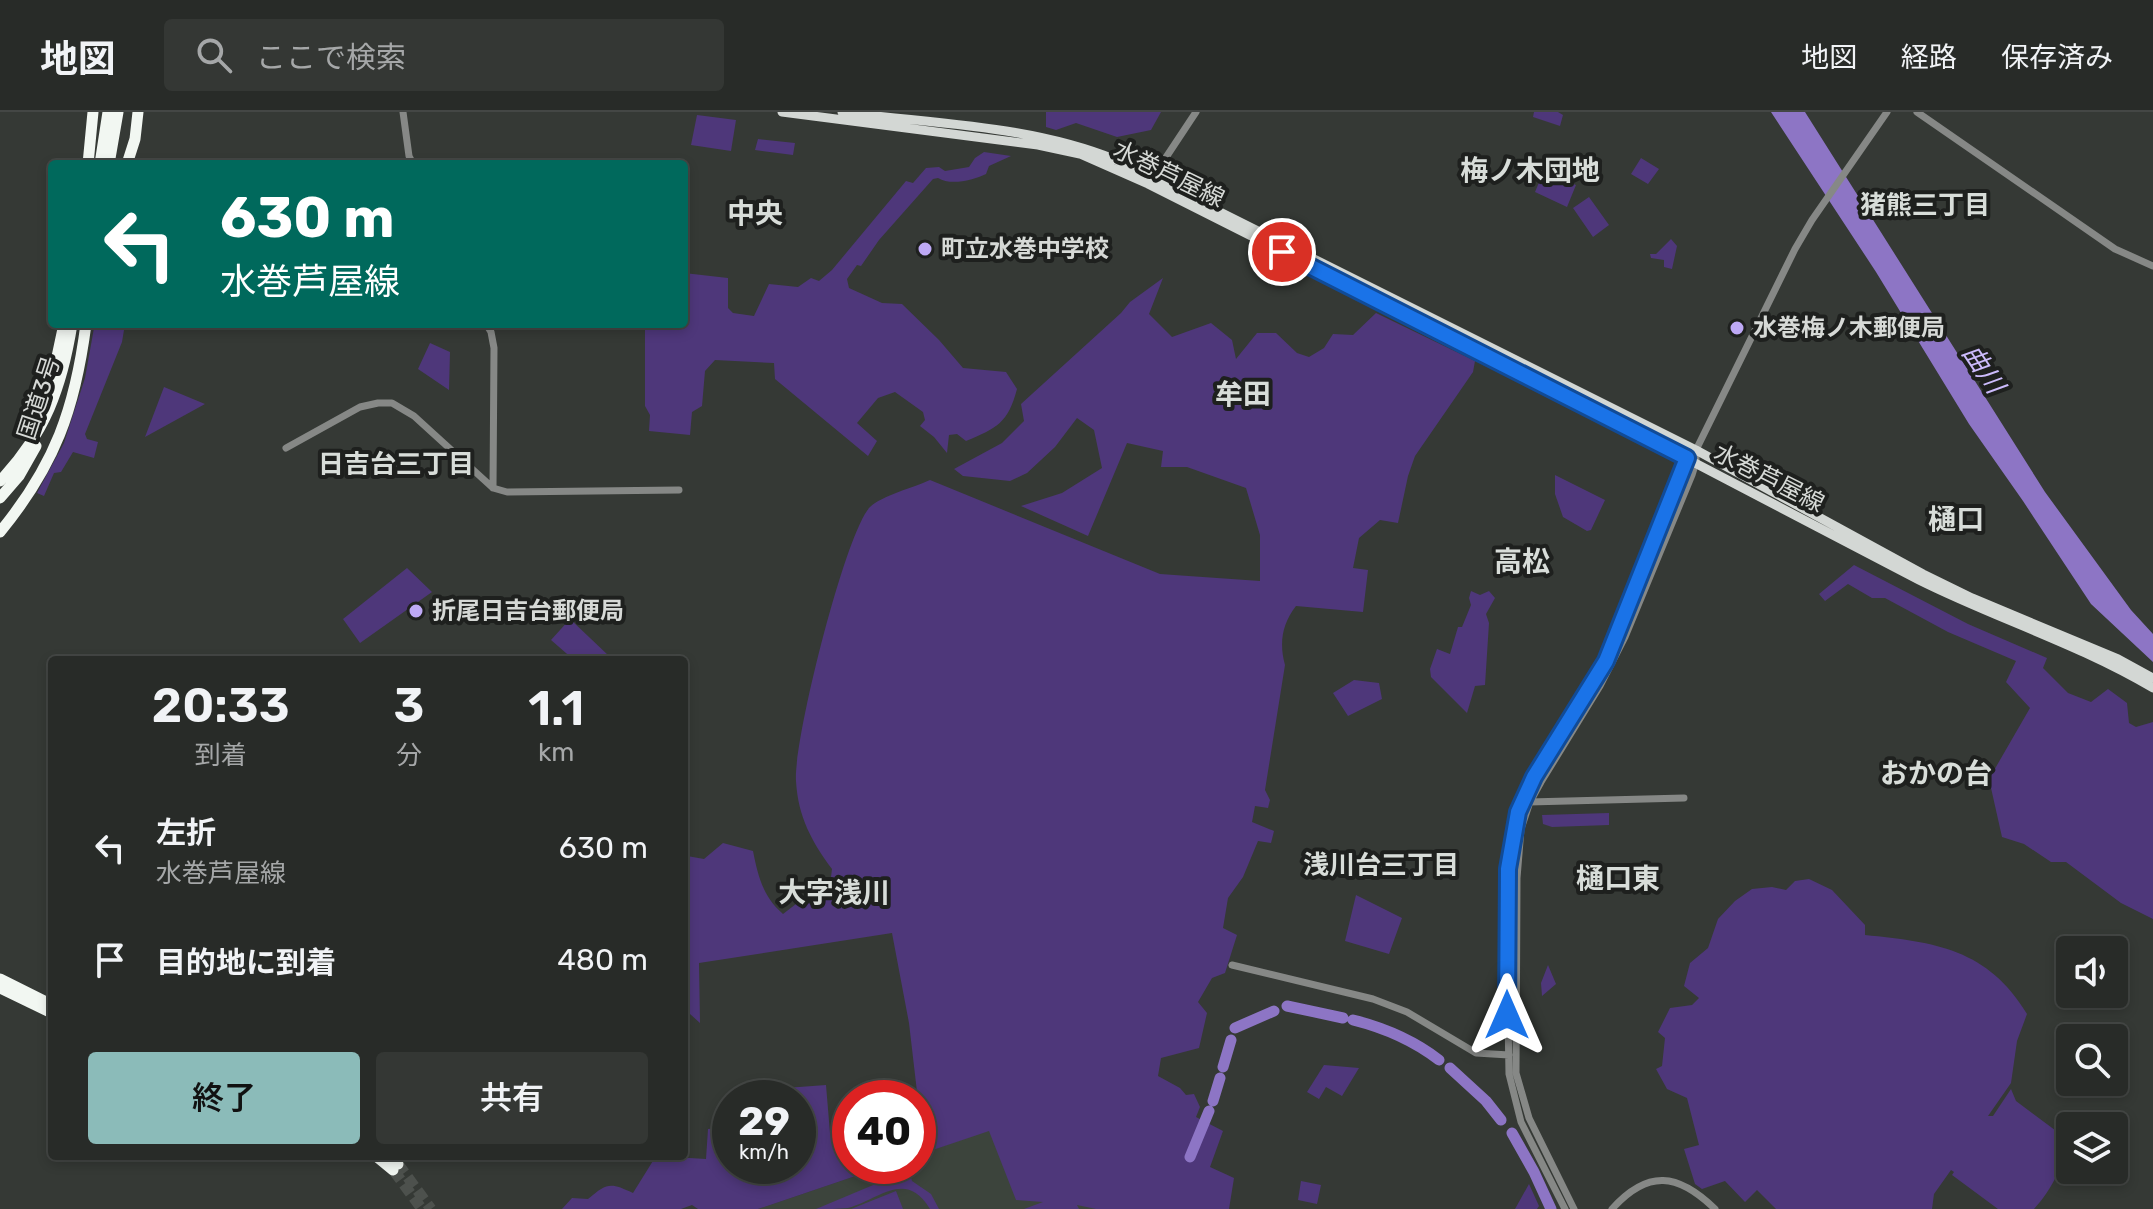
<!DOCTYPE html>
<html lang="ja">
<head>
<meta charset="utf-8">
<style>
  :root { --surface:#282b28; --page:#343734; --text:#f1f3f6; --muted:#a5a7a8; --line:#444745; --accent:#8bbbb9 }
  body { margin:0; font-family:Rubik,"Noto Sans JP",sans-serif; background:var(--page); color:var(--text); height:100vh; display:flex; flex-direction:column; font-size:30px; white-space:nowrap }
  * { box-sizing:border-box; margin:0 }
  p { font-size:26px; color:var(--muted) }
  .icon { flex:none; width:44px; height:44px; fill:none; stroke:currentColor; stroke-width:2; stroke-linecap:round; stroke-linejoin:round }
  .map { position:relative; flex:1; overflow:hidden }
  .details { position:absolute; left:48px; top:544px; width:640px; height:504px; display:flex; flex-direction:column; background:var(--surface); border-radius:8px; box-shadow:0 4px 12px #0003,0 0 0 2px var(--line) }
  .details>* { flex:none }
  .top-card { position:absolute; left:48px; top:48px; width:640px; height:168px; border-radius:8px; box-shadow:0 4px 12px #0003,0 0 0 2px var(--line); background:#00695c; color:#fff; overflow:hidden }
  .buttons { position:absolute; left:2056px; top:824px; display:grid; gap:16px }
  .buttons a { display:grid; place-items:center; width:72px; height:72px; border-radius:8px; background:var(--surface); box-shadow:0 4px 12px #0003,0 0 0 2px var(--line); font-size:40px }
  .speed { position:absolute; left:712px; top:968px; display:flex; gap:16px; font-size:40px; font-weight:700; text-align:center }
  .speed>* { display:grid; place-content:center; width:104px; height:104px; border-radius:50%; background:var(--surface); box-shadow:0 4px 12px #0003,0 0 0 2px var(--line); line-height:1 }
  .speed small { font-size:20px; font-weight:400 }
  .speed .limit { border:12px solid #d22; background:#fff; color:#111 }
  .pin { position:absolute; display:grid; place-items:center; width:68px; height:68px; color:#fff; margin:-34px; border:4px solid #fff; border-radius:50%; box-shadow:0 2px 8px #0007 }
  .me { position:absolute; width:88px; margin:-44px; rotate:0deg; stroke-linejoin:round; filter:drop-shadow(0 0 6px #0008) }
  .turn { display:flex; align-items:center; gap:28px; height:168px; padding:0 40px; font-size:36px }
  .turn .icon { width:104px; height:104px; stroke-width:2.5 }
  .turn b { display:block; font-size:56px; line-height:68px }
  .eta { display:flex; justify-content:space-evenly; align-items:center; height:136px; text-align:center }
  .eta b { font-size:48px; font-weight:600; line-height:56px }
  .primary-button { display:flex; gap:16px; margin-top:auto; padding:16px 40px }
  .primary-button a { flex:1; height:92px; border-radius:8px; background:var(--accent); color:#111; font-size:32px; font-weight:600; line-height:92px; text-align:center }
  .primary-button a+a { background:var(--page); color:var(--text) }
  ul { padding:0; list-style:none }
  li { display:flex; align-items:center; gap:24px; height:112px; padding:0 40px }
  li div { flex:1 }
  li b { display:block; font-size:30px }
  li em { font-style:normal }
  header { display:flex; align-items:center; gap:48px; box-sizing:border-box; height:112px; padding:0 40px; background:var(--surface); border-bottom:2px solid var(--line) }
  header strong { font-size:38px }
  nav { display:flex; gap:44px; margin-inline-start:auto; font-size:28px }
  .search { width:560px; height:72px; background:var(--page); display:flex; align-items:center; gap:20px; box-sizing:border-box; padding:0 28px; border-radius:8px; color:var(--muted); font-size:30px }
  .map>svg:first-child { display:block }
</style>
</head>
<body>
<header>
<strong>地図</strong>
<div class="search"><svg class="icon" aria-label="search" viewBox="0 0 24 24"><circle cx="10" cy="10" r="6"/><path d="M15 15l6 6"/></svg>ここで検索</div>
<nav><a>地図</a><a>経路</a><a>保存済み</a></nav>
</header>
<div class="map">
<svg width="2153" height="1097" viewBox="0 0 2153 1097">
  <rect width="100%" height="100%" fill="#353935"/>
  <path fill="#3c443c" d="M989,1018L1068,1090L1113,1097H758L885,1054H918V1043Z"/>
  <path fill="#4e377a" d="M1046,0H1161L1151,18L1117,25L1076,11L1056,18L1046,15Z
    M1534,0H1558L1563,3L1560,14L1533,5Z
    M697,3L736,8L731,39L691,33Z
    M758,27L795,31L793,43L755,38Z
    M984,40L1011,44L989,54L986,62C973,68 951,74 938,66L933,67L879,128L861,154L857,153L847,167L849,176L882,191L902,192L939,228L963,256L1006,260L1017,277C1008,311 997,316 966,329L957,322L949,323L947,341L934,325L920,314L925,308L923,300L895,280L878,286L857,311L877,329L868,344L775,267L774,251L715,248L705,259L702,294L692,300L690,323L649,319L650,303L645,294V212H684V161L728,166V196L733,201L754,204L769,172L798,175L811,166L819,169L832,158L906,69L913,71L926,56L939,55L945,59L969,55L975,46Z
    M1641,46L1659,57L1648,72L1631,62Z
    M1543,61L1576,73L1567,95L1535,80Z
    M1589,85L1609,113L1593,125L1573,96Z
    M1671,127L1677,134L1672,157L1664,155V148L1651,146L1650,142H1656Z
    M1163,166L1149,202L1172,225L1211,211L1232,228L1236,247L1257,221H1276L1297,241L1309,245L1324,236L1333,222L1353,223L1376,201L1475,249L1473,260L1415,344L1408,364L1398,411L1380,408L1359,426L1353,456L1368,458L1363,500L1296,494C1282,512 1279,531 1285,553L1265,678L1270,688L1268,696L1255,694L1252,710L1274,719L1271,731L1258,729L1243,765L1228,786L1223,816L1237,823L1225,861L1212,866L1198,890L1207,901L1199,936L1161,946L1158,964L1180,976L1186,983L1194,982L1200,995L1196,1005L1223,1019L1210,1055L1234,1066L1229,1097H1096L1077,1093L1079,1097H1024L1043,1090L1016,1088L989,1019L918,1043L919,997L909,911L892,821L699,851L700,911L690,902L684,908V755L687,744L704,747L723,731L753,739C758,764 763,785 783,802L831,765L832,757C812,730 798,705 796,669C793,630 845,421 870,395C881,384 915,375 930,368L1160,462L1260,469V423L1246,376L1187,355H1161L1163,339L1127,331L1088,424L1021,394L1062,381L1102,356L1094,318L1077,306L1055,335L1027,361L1010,369L963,364L954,357L1002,331L1024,309L1021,292L1121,201L1130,190Z
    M98,212H125L122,230L85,322L87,327L98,330L94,346L73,340L61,360L54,361L44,384L37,381L64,331L85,266L94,216Z
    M430,231L450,240L449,278L418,257Z
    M164,275L205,292L145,325Z
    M1555,363L1605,388L1591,418L1587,419L1563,405L1555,382Z
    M1854,453L1968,512L2047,546L2043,556L2068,581L2091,590L2108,577L2127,591L2129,611L2136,615L2153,610V807L2121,791L2066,750H2051L2024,732L2002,725L1989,667L2030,596L2006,570L2016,549L1948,520L1885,486H1872L1848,472L1825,489L1819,482Z
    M407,456L432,480L360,531L343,507Z
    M1471,479L1480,483L1489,479L1495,486L1486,502L1489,511L1485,573L1475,574L1467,601L1431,565L1430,557L1437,537L1450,542L1458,515H1462L1471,493L1469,486Z
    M570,507L609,544L605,548H574L551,528Z
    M1354,568L1379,571L1382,587L1348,604L1333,581Z
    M1609,701V713L1552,715L1543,712L1542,703Z
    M1809,767L1832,778L1865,813V823C1935,830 1988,837 2027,902L2017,929L2011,971L1988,1004H1993L2011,977L2016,989L2067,1027C2062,1056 2053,1076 2034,1097H1998L1952,1063L1954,1060L1951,1058L1934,1082L1932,1097H1776L1757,1078L1745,1090L1725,1069L1702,1077L1695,1072L1684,1037L1699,1033L1687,986L1667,977L1656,957L1662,954L1665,926L1658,920L1670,896L1692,893L1699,886L1684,874L1690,851L1708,836L1718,807L1735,789L1752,777L1772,775L1786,778L1795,769Z
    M1356,783L1402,806L1389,842L1345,829Z
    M1548,853L1556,872L1542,884L1541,871Z
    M1324,953L1359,956L1342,984L1326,975L1319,987L1307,980Z
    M826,973L830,1021L850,1016V1054H885L758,1097H698L692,1093L681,1097H562L572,1086L588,1087C607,1071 610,1070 633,1081L656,1044L706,1047L708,1017L730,1015V1054H798V986H731L730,980Z
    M909,1058L912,1069L931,1082L939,1097H930C906,1057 880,1087 848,1096C838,1097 826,1097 816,1097Z
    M1301,1069L1321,1073L1317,1092L1298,1088Z
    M1529,1072L1539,1094L1537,1097H1515Z
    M896,1079L903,1097H851Z"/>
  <path fill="#8d75c5" d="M1771,0H1805L2045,380L2131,498L2153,522V550L2091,492L2023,389L1969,312L1876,160Z"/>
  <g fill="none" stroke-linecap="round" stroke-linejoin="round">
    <path stroke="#8d75c5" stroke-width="11" d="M1287,894L1343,906
      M1353,908C1385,916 1413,928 1439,948
      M1235,916L1274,899
      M1223,955L1231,928
      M1450,956L1486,989L1501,1008
      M1213,989L1220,966
      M1512,1021L1534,1060L1551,1097
      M1190,1045L1209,999"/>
    <path stroke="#4d514d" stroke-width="11" stroke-dasharray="11 5.5" stroke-linecap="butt" d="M398,1052L431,1097
      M394,1059L422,1097"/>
    <path stroke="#868886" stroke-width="7" d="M403,0L409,44L413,52
      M1917,0L2115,137L2153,154
      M1151,68L1196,0
      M486,212L491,220L494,236L493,376
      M286,336L360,295L378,291H392L414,304L493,376L507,380L679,378
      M1529,690L1684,686
      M1232,853L1373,887L1407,900L1476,941L1509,943
      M1565,1097L1521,1010L1509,962L1507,847L1511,730L1518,700L1534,665L1594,570L1619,521L1687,346L1696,338L1795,137L1812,108L1887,0
      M1574,1097L1529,1006L1516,961L1517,766L1521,717L1530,690L1541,670L1600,574L1625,525L1692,363L1696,350V338
      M1612,1097C1648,1057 1678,1061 1715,1097"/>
    <path stroke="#d3d7d4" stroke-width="9" d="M782,0L1038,33L1080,42L1148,72L1488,243L1919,468C1995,506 2079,532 2153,576
      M842,0C933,12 1030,13 1116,48L1696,338L1923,462L1972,486L2118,547L2153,566"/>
    <path stroke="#f2f7f2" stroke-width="11" d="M88,52L93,0
      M100,52L108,0
      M109,52L118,0
      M127,52L135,27L138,0
      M40,302L51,273L64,212
      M0,369C45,322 62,275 72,212
      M0,386L19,364L36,334
      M0,420C55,353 75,297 86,212
      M0,867L52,893
      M0,876L52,901
      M376,1044L393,1058
      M389,1044L398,1052"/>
  </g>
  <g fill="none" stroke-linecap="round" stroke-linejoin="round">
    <defs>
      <path id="route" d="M1282,140L1687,346L1606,549L1534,665L1518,700L1508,757L1507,903"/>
    </defs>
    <use href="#route" stroke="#114b97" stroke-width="20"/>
    <use href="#route" stroke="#1a73e8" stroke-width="14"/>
  </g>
  <g fill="#bea9f5" stroke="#1e201e" stroke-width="3">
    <circle cx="925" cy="137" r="8"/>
    <circle cx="1737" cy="216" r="8"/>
    <circle cx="416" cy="499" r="8"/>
  </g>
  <g text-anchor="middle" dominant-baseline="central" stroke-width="8" stroke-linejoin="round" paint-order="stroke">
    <g font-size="24" fill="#d6d9d6" stroke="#1e201e">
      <text transform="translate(1169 62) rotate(26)">水巻芦屋線</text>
      <text transform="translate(39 286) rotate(-72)">国道3号</text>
      <text transform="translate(1769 366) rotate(27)">水巻芦屋線</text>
    </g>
    <g font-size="24" font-weight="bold" fill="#d6d9d6" stroke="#1e201e" text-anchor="start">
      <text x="941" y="137">町立水巻中学校</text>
      <text x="1753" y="216">水巻梅ノ木郵便局</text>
      <text x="432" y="499">折尾日吉台郵便局</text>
    </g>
    <g font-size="26" font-weight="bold" fill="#d8ddd9" stroke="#1e201e">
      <text x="1925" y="93">猪熊三丁目</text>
      <text x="396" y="352">日吉台三丁目</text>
      <text x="1381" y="753">浅川台三丁目</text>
    </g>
    <g font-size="26" font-style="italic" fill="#ccbbfc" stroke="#1e201e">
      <text transform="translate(1983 257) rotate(56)">曲川</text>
    </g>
    <g font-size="28" font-weight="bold" fill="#d8ddd9" stroke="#1e201e">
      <text x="1530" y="58">梅ノ木団地</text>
      <text x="755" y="101">中央</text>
      <text x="1243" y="282">牟田</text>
      <text x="1956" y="407">樋口</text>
      <text x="1522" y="449">高松</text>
      <text x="1936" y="661">おかの台</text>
      <text x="1618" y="766">樋口東</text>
      <text x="834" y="780">大字浅川</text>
    </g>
  </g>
</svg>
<div class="buttons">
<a><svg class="icon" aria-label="sound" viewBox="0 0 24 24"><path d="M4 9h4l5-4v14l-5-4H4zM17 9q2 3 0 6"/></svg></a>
<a><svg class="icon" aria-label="search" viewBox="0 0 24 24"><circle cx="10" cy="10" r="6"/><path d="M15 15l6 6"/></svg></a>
<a><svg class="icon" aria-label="layers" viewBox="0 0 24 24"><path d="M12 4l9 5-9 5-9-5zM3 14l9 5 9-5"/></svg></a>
</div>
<div class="speed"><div>29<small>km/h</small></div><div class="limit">40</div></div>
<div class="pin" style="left:1282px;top:140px;background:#d93025"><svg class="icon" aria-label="arrive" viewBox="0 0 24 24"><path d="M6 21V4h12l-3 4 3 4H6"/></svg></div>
<svg class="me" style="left:1507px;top:903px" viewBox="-20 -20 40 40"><path d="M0-17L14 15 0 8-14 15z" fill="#1a73e8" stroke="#fff" stroke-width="4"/></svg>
<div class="top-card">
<div class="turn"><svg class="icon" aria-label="left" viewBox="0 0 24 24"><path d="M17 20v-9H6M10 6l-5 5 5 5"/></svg><div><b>630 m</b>水巻芦屋線</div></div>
</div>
<section class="details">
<div class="eta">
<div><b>20:33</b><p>到着</p></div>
<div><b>3</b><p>分</p></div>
<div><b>1.1</b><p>km</p></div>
</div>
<ul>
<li><svg class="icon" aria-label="left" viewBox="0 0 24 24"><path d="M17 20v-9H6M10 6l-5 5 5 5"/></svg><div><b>左折</b><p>水巻芦屋線</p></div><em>630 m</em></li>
<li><svg class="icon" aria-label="arrive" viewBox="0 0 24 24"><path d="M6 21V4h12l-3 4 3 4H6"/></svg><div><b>目的地に到着</b></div><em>480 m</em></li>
</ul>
<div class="primary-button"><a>終了</a><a>共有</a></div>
</section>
</div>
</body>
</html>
